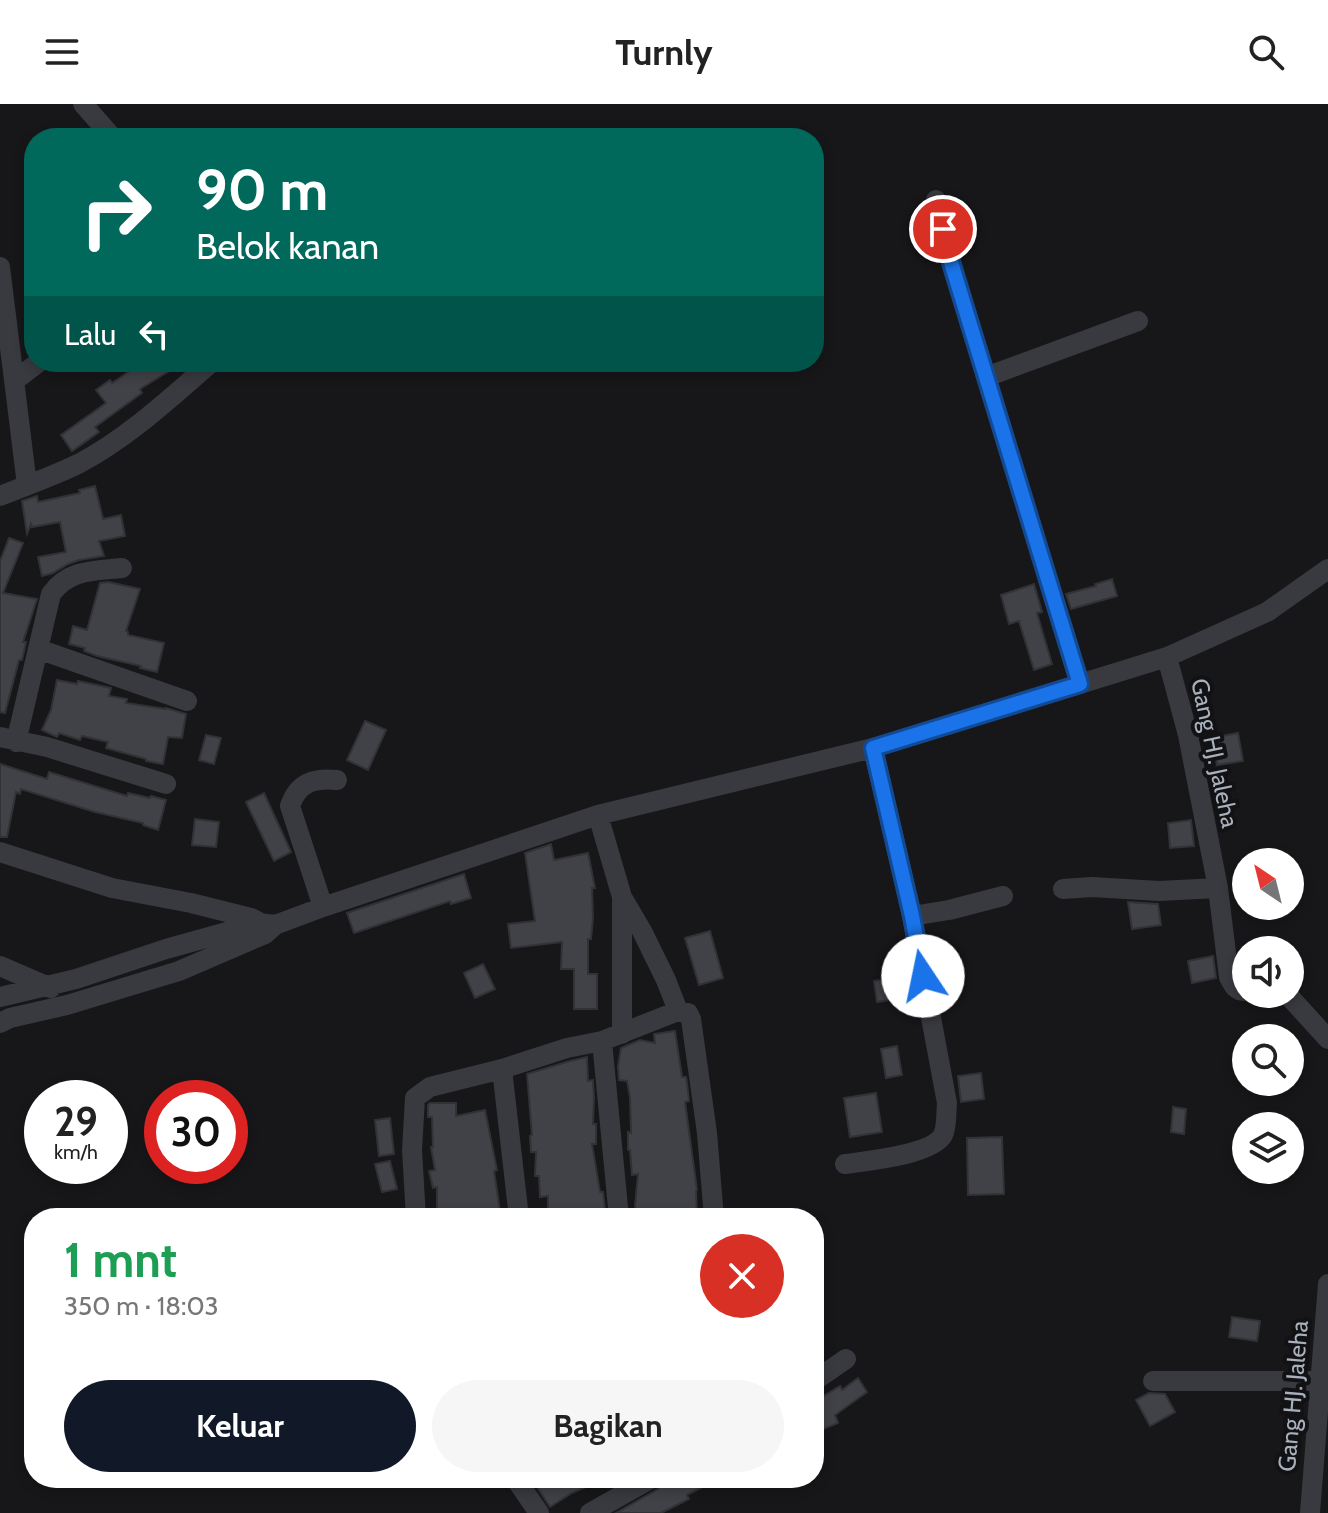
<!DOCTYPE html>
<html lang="id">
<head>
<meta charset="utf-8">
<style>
  :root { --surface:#fff; --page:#f6f6f6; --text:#222; --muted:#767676; --accent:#111827 }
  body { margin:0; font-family:Cabin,sans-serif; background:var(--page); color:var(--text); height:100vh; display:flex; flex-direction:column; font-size:30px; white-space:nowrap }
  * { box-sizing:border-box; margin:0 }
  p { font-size:26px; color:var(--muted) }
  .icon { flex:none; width:44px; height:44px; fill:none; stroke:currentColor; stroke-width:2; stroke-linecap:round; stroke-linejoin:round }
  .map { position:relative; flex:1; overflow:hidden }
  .panel { position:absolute; left:24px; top:1104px; width:800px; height:280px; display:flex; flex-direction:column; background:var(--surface); border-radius:32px; box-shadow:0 4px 12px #0003 }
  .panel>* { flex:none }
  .top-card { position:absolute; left:24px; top:24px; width:800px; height:244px; border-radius:32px; box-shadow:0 4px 12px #0003; background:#00695c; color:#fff; overflow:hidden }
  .needle { width:52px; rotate:325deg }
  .buttons { position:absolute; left:1232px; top:744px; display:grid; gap:16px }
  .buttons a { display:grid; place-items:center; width:72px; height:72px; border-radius:50%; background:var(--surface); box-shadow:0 4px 12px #0003; font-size:40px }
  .speed { position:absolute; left:24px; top:976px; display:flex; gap:16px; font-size:40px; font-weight:700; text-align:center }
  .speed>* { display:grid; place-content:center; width:104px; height:104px; border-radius:50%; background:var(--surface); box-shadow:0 4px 12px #0003; line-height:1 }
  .speed small { font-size:20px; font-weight:400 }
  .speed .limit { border:12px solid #d22; background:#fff; color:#111 }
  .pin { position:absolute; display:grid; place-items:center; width:68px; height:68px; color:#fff; margin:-34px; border:4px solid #fff; border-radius:50%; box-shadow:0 2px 8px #0007 }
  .me { position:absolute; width:88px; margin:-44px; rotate:349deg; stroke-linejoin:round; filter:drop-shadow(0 0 6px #0008) }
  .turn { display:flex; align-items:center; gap:28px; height:168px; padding:0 40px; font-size:36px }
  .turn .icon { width:104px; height:104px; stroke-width:2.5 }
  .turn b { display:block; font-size:56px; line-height:68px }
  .then { display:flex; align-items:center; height:76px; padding:0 40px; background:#0003; gap:16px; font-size:30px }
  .round { display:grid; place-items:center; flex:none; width:84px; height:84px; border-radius:42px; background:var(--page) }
  .summary { display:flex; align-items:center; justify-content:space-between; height:136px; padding:0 40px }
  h1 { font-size:48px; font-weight:700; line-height:60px; color:#1e9e55 }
  .cta { display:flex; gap:16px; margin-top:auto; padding:16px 40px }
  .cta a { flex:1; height:92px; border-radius:48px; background:var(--accent); color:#fff; font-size:32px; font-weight:700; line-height:92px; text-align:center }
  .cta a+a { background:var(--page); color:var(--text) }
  header { display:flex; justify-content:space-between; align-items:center; height:104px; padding:0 40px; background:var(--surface); font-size:36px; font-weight:700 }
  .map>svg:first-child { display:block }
</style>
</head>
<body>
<header><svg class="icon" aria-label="menu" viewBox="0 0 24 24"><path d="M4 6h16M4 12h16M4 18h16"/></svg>Turnly<svg class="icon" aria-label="search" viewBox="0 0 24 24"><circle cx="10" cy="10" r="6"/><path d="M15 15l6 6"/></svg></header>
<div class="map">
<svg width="1328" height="1409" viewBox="0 0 1328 1409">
  <rect width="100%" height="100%" fill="#17171a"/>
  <path fill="#414247" stroke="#313236" stroke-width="2" d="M131,258H184L140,285L142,289L95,323L99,328L72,347L61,331L106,299L96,286L110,276L112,279L134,264Z
    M95,382L103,415L121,411L125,432L99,437L104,452L79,456L68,460L53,469L42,472L38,453L66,448L60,418L32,423L31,420L27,430L22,397L37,392L38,398L80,389L79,386Z
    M9,434L23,439L3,489L37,495L23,538H26L22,556H19L5,609L0,608V457Z
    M1112,475L1117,492L1071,505L1066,490L1096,482L1095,480Z
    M108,478L140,485L126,527L128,528V531L164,539L157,568L140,564L141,562L97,552L84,547L85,544L69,540L73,522L87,526L100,479Z
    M1034,480L1042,508L1037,509L1052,560L1034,566L1019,517L1009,520L1001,491Z
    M57,576L77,580L78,577L111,584L109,592L127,595L126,599L166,605V604L186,610L182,634L168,633L163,660L146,657V655L106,644L108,638L82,632L80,636L59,629L57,633L42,626L51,606Z
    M365,617L386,626L368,666L347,656Z
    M1238,629L1243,657L1217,661L1212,634Z
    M206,631L221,634L214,660L199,656Z
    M0,660L47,675L49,668L127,692L128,689L150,694L151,692L166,696L158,726L143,721V719L95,708L21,685L20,690L16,688L7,733H0Z
    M264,689L291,748L274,757L246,698Z
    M195,715L219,718L216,743L192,741Z
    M1191,716L1194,742L1170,744L1168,719Z
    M551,740L554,756L588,749L595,784H592L593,814L591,835H588V870H597V905H574V865H561L562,838L511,844L508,820L535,817L525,749Z
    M464,770L471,794L451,800L450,797L354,829L347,809Z
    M1128,798L1158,800L1161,821L1132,825Z
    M710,827L723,874L699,881L685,834Z
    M1213,852L1216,874L1192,879L1188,857Z
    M483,860L495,885L475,894L464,869Z
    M910,871L914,892L877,898L874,877Z
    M675,927L682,973H686L687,979L689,997L685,998L697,1086L696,1087L697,1112L671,1113V1111L637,1114L635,1102L638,1070L632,1071L630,1046H628V1028L631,1029L630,993L627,977L619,976L618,962L621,944L640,936L655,939L654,930Z
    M897,942L902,971L886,974L881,945Z
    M587,953L588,977L593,976L594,994L593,1020H596V1040H592L600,1088H603L606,1114H548V1092L540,1093L539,1072H535L536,1048H531L530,1032L532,1031L527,970L570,957Z
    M981,969L984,995L961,998L958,972Z
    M876,989L882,1028L850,1033L844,994Z
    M430,999H456V1012L485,1006L497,1066L494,1067L501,1114H437V1083L433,1084L429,1067L435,1066L431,1043H433L432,1013H428V1001Z
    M1173,1003L1186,1005L1184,1030L1171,1028Z
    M390,1014L394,1050L379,1052L375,1016Z
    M1002,1033L1004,1090L968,1091L967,1034Z
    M390,1057L397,1085L382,1088L375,1060Z
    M1232,1213L1260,1217L1257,1237L1229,1233Z
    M858,1274L867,1288L835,1311L838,1319L814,1329V1298L840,1282L842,1286Z
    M1149,1289L1165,1290L1175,1308L1150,1322L1136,1296Z
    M531,1374H606L572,1389L550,1403Z
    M668,1374H720L687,1391L689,1395L661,1409H616L658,1385Z"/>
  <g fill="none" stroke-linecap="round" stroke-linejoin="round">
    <path stroke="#383a3f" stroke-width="20" d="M83,0L113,34
      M936,96L950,155L1080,580
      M0,163L27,381
      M986,273L1138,217
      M14,277L39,258
      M0,392C27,381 54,372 80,359C129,333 170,294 212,258
      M38,545L187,597
      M1167,553L1188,631L1218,784L1229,873C1233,881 1236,888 1246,887
      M0,633L47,643L166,680
      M16,638L51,490C69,465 94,467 122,464
      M598,711L622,793L642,827L666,876L678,907
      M0,748L112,784L191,799L251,814L257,817L260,822
      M1063,785L1092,783L1159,787L1218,784
      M323,803L290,702C298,678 314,674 337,676
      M912,812L949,806L1003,792
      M0,862L51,884
      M1287,890L1328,935
      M0,893L76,875L166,845L259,819L275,821
      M0,919L10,914L67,901L179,867L265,830L275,821L323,803L598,711L873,644L1167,553L1267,508L1328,465
      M622,930V794
      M602,937L619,1114
      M502,965L519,1114
      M845,1060C866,1057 932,1051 943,1031C947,1023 946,1009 947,999L912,812L873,644
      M416,1114L412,1046L415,994L430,983L502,965L567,944L602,937L678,907L688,909L691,915L707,1029L714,1114
      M814,1277L846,1255
      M1153,1277H1320
      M515,1374L539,1409
      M590,1409L652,1374
      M1310,1409L1328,1180"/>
  </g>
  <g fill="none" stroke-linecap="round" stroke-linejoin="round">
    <defs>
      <path id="route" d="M923,872L912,812L873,644L1080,580L950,155L943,125"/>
    </defs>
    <use href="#route" stroke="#114b97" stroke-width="20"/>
    <use href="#route" stroke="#1a73e8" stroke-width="14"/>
  </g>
  <g text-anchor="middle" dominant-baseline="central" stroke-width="8" stroke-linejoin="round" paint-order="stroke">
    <g font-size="24" fill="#a8b0bb" stroke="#121215">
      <text transform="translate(1215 649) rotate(78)">Gang HJ. Jaleha</text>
      <text transform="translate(1293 1292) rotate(-85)">Gang HJ. Jaleha</text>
    </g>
  </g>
</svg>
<div class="buttons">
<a><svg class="needle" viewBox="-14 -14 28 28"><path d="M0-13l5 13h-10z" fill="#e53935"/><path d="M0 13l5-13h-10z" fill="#767676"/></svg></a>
<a><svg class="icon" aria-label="sound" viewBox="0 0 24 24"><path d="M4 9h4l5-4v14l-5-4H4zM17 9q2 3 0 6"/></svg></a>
<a><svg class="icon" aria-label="search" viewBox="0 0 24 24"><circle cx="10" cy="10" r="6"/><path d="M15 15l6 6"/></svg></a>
<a><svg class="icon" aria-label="layers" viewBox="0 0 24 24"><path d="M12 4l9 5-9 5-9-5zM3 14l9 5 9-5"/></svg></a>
</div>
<div class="speed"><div>29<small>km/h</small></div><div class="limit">30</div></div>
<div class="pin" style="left:943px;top:125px;background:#d93025"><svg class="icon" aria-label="arrive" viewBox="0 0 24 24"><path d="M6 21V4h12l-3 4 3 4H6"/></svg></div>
<svg class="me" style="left:923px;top:872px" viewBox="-20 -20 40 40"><circle r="19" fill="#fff"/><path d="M0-13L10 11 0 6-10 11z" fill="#1a73e8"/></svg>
<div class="top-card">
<div class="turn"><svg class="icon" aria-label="right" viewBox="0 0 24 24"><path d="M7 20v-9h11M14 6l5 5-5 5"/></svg><div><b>90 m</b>Belok kanan</div></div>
<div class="then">Lalu<svg class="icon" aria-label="left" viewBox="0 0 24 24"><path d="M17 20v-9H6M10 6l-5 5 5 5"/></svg></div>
</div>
<section class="panel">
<div class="summary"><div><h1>1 mnt</h1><p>350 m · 18:03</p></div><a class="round" style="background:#d93025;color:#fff"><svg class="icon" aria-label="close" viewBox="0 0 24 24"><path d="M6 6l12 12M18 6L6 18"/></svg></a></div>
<div class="cta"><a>Keluar</a><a>Bagikan</a></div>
</section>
</div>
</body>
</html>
